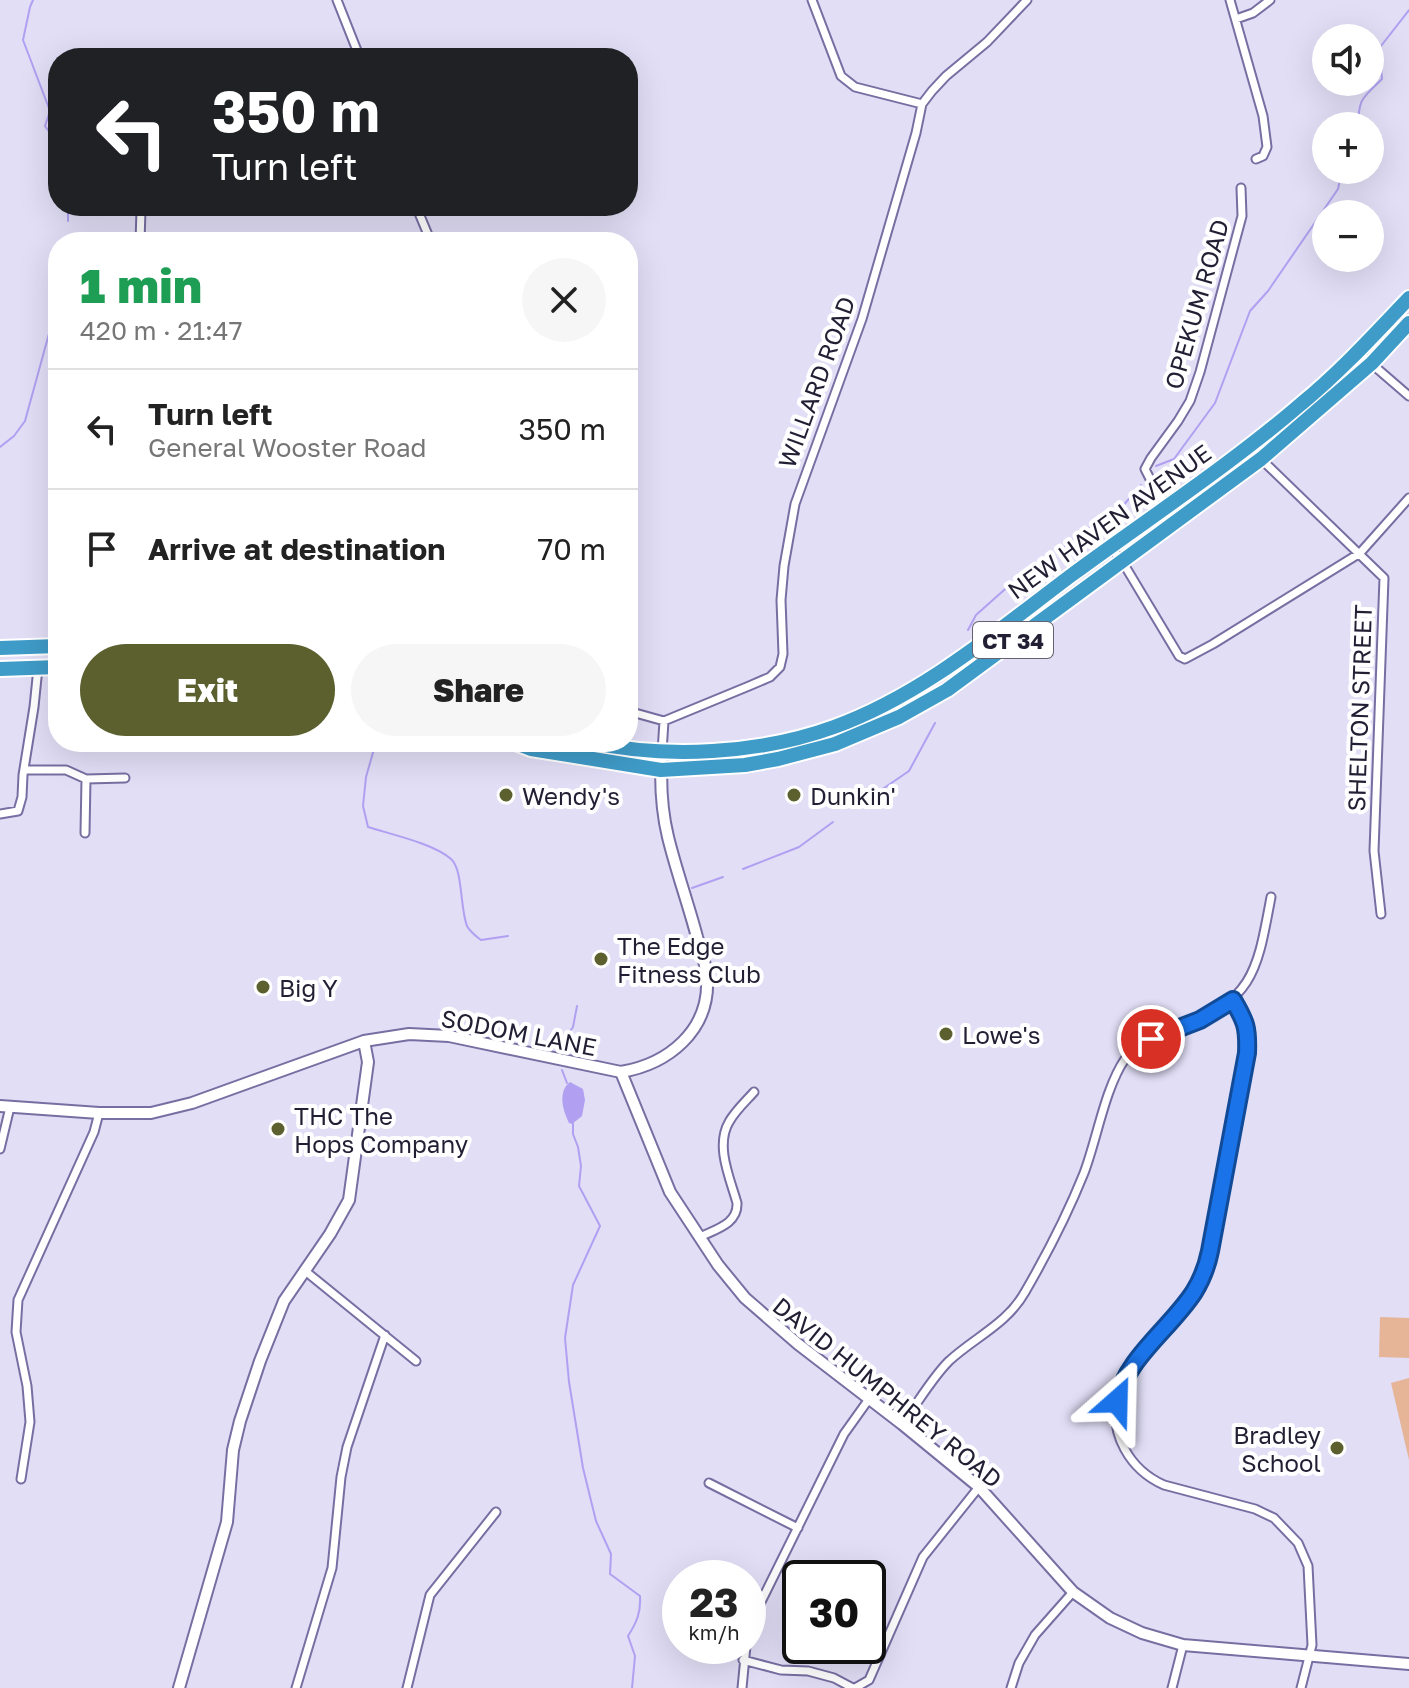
<!DOCTYPE html>
<html lang="en">
<head>
<meta charset="utf-8">
<style>
  :root { --surface:#fff; --page:#f6f6f6; --text:#222; --muted:#767676; --line:#e0e0e0; --accent:#5c602e }
  body { margin:0; font-family:"Golos Text",sans-serif; background:var(--page); color:var(--text); height:100vh; display:flex; flex-direction:column; font-size:30px; white-space:nowrap }
  * { box-sizing:border-box; margin:0 }
  p { font-size:26px; color:var(--muted) }
  .icon { flex:none; width:44px; height:44px; fill:none; stroke:currentColor; stroke-width:2; stroke-linecap:round; stroke-linejoin:round }
  .map { position:relative; flex:1; overflow:hidden }
  .drawer { position:absolute; left:48px; top:232px; width:590px; height:520px; display:flex; flex-direction:column; background:var(--surface); border-radius:32px; box-shadow:0 8px 32px #0002 }
  .drawer>* { flex:none }
  .hud { position:absolute; left:48px; top:48px; width:590px; height:168px; border-radius:32px; box-shadow:0 8px 32px #0002; background:#202124; color:#fff; overflow:hidden }
  .controls { position:absolute; left:1312px; top:24px; display:grid; gap:16px }
  .controls a { display:grid; place-items:center; width:72px; height:72px; border-radius:50%; background:var(--surface); box-shadow:0 8px 32px #0002; font-size:40px }
  .speed { position:absolute; left:662px; top:1560px; display:flex; gap:16px; font-size:40px; font-weight:700; text-align:center }
  .speed>* { display:grid; place-content:center; width:104px; height:104px; border-radius:50%; background:var(--surface); box-shadow:0 8px 32px #0002; line-height:1 }
  .speed small { font-size:20px; font-weight:400 }
  .speed .limit { border:4px solid #111; border-radius:12px; background:#fff; color:#111 }
  .pin { position:absolute; display:grid; place-items:center; width:68px; height:68px; color:#fff; margin:-34px; border:4px solid #fff; border-radius:50%; box-shadow:0 2px 8px #0007 }
  .me { position:absolute; width:88px; margin:-44px; rotate:25deg; stroke-linejoin:round; filter:drop-shadow(0 0 6px #0008) }
  .turn { display:flex; align-items:center; gap:28px; height:168px; padding:0 32px; font-size:36px }
  .turn .icon { width:104px; height:104px; stroke-width:2.5 }
  .turn b { display:block; font-size:56px; line-height:68px }
  .round { display:grid; place-items:center; flex:none; width:84px; height:84px; border-radius:42px; background:var(--page) }
  .headline { display:flex; align-items:center; justify-content:space-between; height:136px; padding:0 32px }
  h1 { font-size:48px; font-weight:800; line-height:60px; color:#1e9e55 }
  .primary-button { display:flex; gap:16px; margin-top:auto; padding:16px 32px }
  .primary-button a { flex:1; height:92px; border-radius:48px; background:var(--accent); color:#fff; font-size:32px; font-weight:800; line-height:92px; text-align:center }
  .primary-button a+a { background:var(--page); color:var(--text) }
  ul { padding:0; list-style:none }
  li { display:flex; align-items:center; gap:24px; height:120px; padding:0 32px; border-top:2px solid var(--line) }
  li div { flex:1 }
  li b { display:block; font-size:30px }
  li em { font-style:normal }
  .map>svg:first-child { display:block }
</style>
</head>
<body>
<div class="map">
<svg width="1409" height="1688" viewBox="0 0 1409 1688">
  <rect width="100%" height="100%" fill="#e1def6"/>
  <path fill="#e6b598" d="M1380,1317L1409,1318V1358L1379,1357Z
    M1409,1378V1460L1391,1383Z"/>
  <path fill="#b1a0f1" d="M570,1082L583,1089L585,1100L582,1116L572,1124L569,1123C562,1109 558,1091 570,1082Z"/>
  <g fill="none" stroke-linecap="round" stroke-linejoin="round">
    <path stroke="#b1a0f1" stroke-width="2" d="M33,0L30,7L23,40L50,111L45,126L53,137L56,158L58,159
      M1358,126C1359,97 1362,99 1382,79L1381,67L1376,58L1381,46L1409,10
      M68,206V221
      M0,447L14,436L25,421L53,319L58,293
      M1156,466L1174,459L1215,403L1250,311L1268,291L1338,189L1342,170
      M1058,551L1084,531L1121,508L1141,485
      M968,630L976,615L1030,567
      M376,742L366,777L363,806L368,827C390,834 435,844 451,859C463,869 460,909 467,926C470,932 476,936 481,940L508,936
      M865,801L909,771L935,723
      M743,869L799,847L833,822
      M692,888L723,877
      M561,1050L566,1037L573,1027L577,1006
      M562,1070L567,1083
      M573,1121V1134L578,1147L581,1166L579,1186L600,1226L573,1285L565,1338L569,1382L583,1468L596,1521L611,1554L610,1574L640,1596C641,1612 637,1622 628,1636L635,1656L632,1688"/>
    <defs>
      <path id="street" d="M337,0L360,58
        M812,0L841,76L855,87L922,104
        M1230,0L1263,116L1267,147L1263,156L1256,159
        M1236,19L1253,13L1270,0
        M416,206L431,242
        M140,242L141,210
        M1358,352L1409,396
        M1261,459L1384,578L1374,851L1381,914
        M1168,506L1156,491L1145,469L1151,458L1178,421L1190,401L1200,372L1242,216L1241,188
        M1110,547L1122,561L1179,656L1185,659L1213,644L1360,553L1409,498
        M628,711L664,721
        M662,752L664,721L749,686L770,677L780,667L783,654L781,600L784,566L795,504L862,319L916,133L922,104L932,91L946,76L987,42L1027,0
        M24,770H66L86,779L125,778
        M0,814L18,811L22,797L23,775L34,707L38,668
        M85,833L86,779
        M1233,1000C1246,1022 1248,1028 1247,1053L1207,1264C1193,1304 1159,1336 1132,1367C1127,1376 1121,1385 1118,1396C1108,1433 1130,1470 1164,1485L1255,1509L1274,1518L1298,1543L1308,1566L1312,1645L1301,1688
        M0,1149L10,1107
        M700,1237C716,1229 738,1224 737,1203C730,1178 715,1146 729,1122C735,1111 745,1102 754,1092
        M304,1270L416,1361
        M902,1424C918,1403 931,1379 949,1361C975,1337 1007,1324 1025,1292C1047,1254 1068,1213 1084,1173C1097,1139 1105,1088 1125,1059C1138,1042 1158,1036 1177,1029C1254,1000 1257,972 1271,897
        M21,1479L30,1422L27,1386L16,1332L18,1300L94,1132L99,1113
        M709,1483L798,1528
        M748,1634L750,1624L844,1434L869,1399
        M743,1660L781,1670L808,1671L834,1678L853,1688
        M296,1688L332,1568L341,1477L347,1447L385,1335
        M407,1688L430,1595L496,1512
        M742,1688L746,1646
        M855,1688L869,1680L923,1557L979,1487
        M1011,1688L1019,1663L1035,1635L1073,1592
        M1172,1688L1183,1645"/>
      <path id="secondary" d="M621,1072L670,1192L718,1265L745,1298L798,1344L902,1424L979,1487L1073,1592L1110,1618L1142,1633L1183,1645L1409,1664
        M0,1106L99,1113H151L192,1103L364,1041L409,1034L449,1036L621,1072C668,1064 710,1031 707,978C706,964 701,950 697,937C688,903 676,870 668,837C661,808 660,781 662,752
        M179,1688L227,1522L233,1450L240,1421L260,1361L284,1301L330,1234L349,1200L368,1062L364,1041"/>
      <path id="highway" d="M0,648L58,646
        M0,669L58,667
        M513,742L531,749L661,770L745,765L778,759L835,744L899,717L947,690L1261,459L1372,363L1409,323
        M589,742C666,759 760,754 834,727C923,695 998,630 1073,574C1149,518 1229,466 1301,404C1340,372 1374,335 1409,298"/>
    </defs>
    <use href="#street" stroke="#786ea2" stroke-width="11"/>
    <use href="#secondary" stroke="#786ea2" stroke-width="14"/>
    <use href="#highway" stroke="#fff" stroke-width="18"/>
    <use href="#street" stroke="#fff" stroke-width="7"/>
    <use href="#secondary" stroke="#fff" stroke-width="10"/>
    <use href="#highway" stroke="#3f9bc7" stroke-width="14"/>
  </g>
  <g fill="none" stroke-linecap="round" stroke-linejoin="round">
    <defs>
      <path id="route" d="M1117,1401C1127,1357 1170,1329 1194,1292C1202,1279 1207,1266 1210,1251L1247,1053C1248,1028 1246,1022 1233,1000L1200,1020L1151,1039"/>
    </defs>
    <use href="#route" stroke="#114b97" stroke-width="20"/>
    <use href="#route" stroke="#1a73e8" stroke-width="14"/>
  </g>
  <g fill="#5c602e" stroke="#fff" stroke-width="3">
    <circle cx="506" cy="795" r="8"/>
    <circle cx="794" cy="795" r="8"/>
    <circle cx="601" cy="959" r="8"/>
    <circle cx="263" cy="987" r="8"/>
    <circle cx="946" cy="1034" r="8"/>
    <circle cx="278" cy="1129" r="8"/>
    <circle cx="1337" cy="1448" r="8"/>
  </g>
  <g text-anchor="middle" dominant-baseline="central" stroke-width="8" stroke-linejoin="round" paint-order="stroke">
    <rect fill="#fff" stroke="#646270" stroke-width="2" x="973" y="622" width="80" height="36" rx="6"/>
    <g font-size="22" font-weight="bold" fill="#221e33">
      <text x="1013" y="640">CT 34</text>
    </g>
    <g font-size="24" fill="#221e33" stroke="#fff">
      <text transform="translate(1196 304) rotate(-74)">OPEKUM ROAD</text>
      <text transform="translate(816 382) rotate(-70)">WILLARD ROAD</text>
      <text transform="translate(1109 521) rotate(-36)">NEW HAVEN AVENUE</text>
      <text transform="translate(1359 708) rotate(-88)">SHELTON STREET</text>
      <text transform="translate(519 1032) rotate(11)">SODOM LANE</text>
      <text transform="translate(888 1392) rotate(39)">DAVID HUMPHREY ROAD</text>
    </g>
    <g font-size="24" fill="#221e33" stroke="#fff" text-anchor="start">
      <text x="522" y="795">Wendy's</text>
      <text x="810" y="795">Dunkin'</text>
      <text x="617" y="945">The Edge<tspan x="617" dy="28">Fitness Club</tspan></text>
      <text x="279" y="987">Big Y</text>
      <text x="962" y="1034">Lowe's</text>
      <text x="294" y="1115">THC The<tspan x="294" dy="28">Hops Company</tspan></text>
      <text x="1321" y="1434" text-anchor="end">Bradley<tspan x="1321" dy="28">School</tspan></text>
    </g>
  </g>
</svg>
<div class="controls">
<a><svg class="icon" aria-label="sound" viewBox="0 0 24 24"><path d="M4 9h4l5-4v14l-5-4H4zM17 9q2 3 0 6"/></svg></a>
<a>+</a>
<a>−</a>
</div>
<div class="speed"><div>23<small>km/h</small></div><div class="limit">30</div></div>
<div class="pin" style="left:1151px;top:1039px;background:#d93025"><svg class="icon" aria-label="arrive" viewBox="0 0 24 24"><path d="M6 21V4h12l-3 4 3 4H6"/></svg></div>
<svg class="me" style="left:1117px;top:1401px" viewBox="-20 -20 40 40"><path d="M0-17L14 15 0 8-14 15z" fill="#1a73e8" stroke="#fff" stroke-width="4"/></svg>
<div class="hud">
<div class="turn"><svg class="icon" aria-label="left" viewBox="0 0 24 24"><path d="M17 20v-9H6M10 6l-5 5 5 5"/></svg><div><b>350 m</b>Turn left</div></div>
</div>
<section class="drawer">
<div class="headline"><div><h1>1 min</h1><p>420 m · 21:47</p></div><a class="round"><svg class="icon" aria-label="close" viewBox="0 0 24 24"><path d="M6 6l12 12M18 6L6 18"/></svg></a></div>
<ul>
<li><svg class="icon" aria-label="left" viewBox="0 0 24 24"><path d="M17 20v-9H6M10 6l-5 5 5 5"/></svg><div><b>Turn left</b><p>General Wooster Road</p></div><em>350 m</em></li>
<li><svg class="icon" aria-label="arrive" viewBox="0 0 24 24"><path d="M6 21V4h12l-3 4 3 4H6"/></svg><div><b>Arrive at destination</b></div><em>70 m</em></li>
</ul>
<div class="primary-button"><a>Exit</a><a>Share</a></div>
</section>
</div>
</body>
</html>
